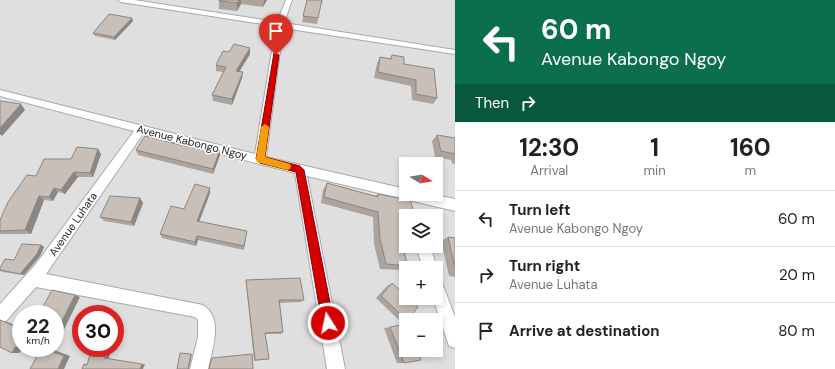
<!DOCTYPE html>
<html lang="en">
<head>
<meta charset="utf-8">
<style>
  :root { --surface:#fff; --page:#f2f2f2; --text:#222; --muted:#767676; --line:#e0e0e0 }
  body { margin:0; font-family:"DM Sans",sans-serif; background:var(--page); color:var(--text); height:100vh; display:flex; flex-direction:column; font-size:15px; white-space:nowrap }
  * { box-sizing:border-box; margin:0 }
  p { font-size:13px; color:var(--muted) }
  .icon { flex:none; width:22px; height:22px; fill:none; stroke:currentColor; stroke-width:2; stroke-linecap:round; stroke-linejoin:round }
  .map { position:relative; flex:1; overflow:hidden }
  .panel { display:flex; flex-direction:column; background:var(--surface); width:380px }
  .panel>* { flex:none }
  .banner { background:#0b6e4f; color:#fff; overflow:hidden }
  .needle { width:26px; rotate:101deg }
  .controls { position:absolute; left:399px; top:157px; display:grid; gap:8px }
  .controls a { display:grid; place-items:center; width:44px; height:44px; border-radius:0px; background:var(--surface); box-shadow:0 2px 6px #0003; font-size:20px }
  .speed { position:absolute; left:12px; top:305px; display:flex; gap:8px; font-size:20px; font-weight:700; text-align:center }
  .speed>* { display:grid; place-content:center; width:52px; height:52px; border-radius:50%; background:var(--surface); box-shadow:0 2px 6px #0003; line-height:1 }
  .speed small { font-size:10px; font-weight:400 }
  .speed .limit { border:6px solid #d22; background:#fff; color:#111 }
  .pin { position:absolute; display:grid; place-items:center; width:34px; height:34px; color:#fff; margin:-41px -17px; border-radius:50% 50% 50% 0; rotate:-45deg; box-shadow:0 0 4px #0007 }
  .pin .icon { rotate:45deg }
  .me { position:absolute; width:44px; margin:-22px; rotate:350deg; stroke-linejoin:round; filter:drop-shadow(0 0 3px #0008) }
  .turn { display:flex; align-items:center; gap:14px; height:84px; padding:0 20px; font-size:18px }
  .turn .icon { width:52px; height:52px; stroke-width:2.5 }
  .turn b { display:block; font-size:28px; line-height:34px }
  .then { display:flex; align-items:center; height:38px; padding:0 20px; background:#0003; gap:8px; font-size:15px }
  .eta { display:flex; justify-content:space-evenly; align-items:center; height:68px; text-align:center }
  .eta b { font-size:24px; font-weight:700; line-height:28px }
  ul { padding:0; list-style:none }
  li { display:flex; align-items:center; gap:12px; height:56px; padding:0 20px; border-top:1px solid var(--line) }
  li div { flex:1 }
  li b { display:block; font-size:15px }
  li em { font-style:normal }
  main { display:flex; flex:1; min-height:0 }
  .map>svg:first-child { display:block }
</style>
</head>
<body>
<main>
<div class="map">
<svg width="455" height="369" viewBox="0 0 455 369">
  <rect width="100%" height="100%" fill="#f2efe9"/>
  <path fill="#e0dfdf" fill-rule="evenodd" d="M0,0H455V369H0ZM406,164H436V194H406ZM406,216H436V246H406ZM406,268H436V298H406ZM21,314H55V348H21ZM81,314H115V348H81ZM406,320H436V350H406Z"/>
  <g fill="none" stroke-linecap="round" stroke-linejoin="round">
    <defs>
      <path id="street" d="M118,0H134L277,22L286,0H292L284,23L455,50V54L283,28L266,157L406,189V194H430L455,199V211L307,176L345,369H327L295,173L143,134L46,274L203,305C224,318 212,350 208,369H190L198,337V320L195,317L36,287L6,321L0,323V304L36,264L134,131L0,96V90L255,154L276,26L121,2Z
        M416,246H430L437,268L436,271V268H423Z
        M436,278L441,280L455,317V348L449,346L433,298H436Z"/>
    </defs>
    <use href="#street" stroke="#a9a9a9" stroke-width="2"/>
    <use href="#street" fill="#fff" fill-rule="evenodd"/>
  </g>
  <path fill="#aba49e" d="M219,0H267L263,7L241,4L237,11L219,9Z
    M307,0L318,18L317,24L302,22Z
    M132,18L133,21L115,40L95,36L93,33Z
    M250,48V54L239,72H243L242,78L232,105L213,101L212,95L223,72L216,71V65L229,52Z
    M392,55L404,64L437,98L433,104L412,100L411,86L374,78L377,63L380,57L390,59Z
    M437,135L455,138V164L452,163L451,160L435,157L432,141Z
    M189,147L220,150V155L213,174L138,155L136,150Z
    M101,154L93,177H78L65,194L58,192L53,201L44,200L31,234H0V220L36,176L71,159Z
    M327,183L375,196L378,194L406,216V246H414L411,248L402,246L408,266L401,270L380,269L374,244L373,217L321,203L323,190Z
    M210,193L199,221L247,231L244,250L198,240L196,246L162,238L160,234Z
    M140,198L143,203L134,226L104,221L100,217Z
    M448,237L455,238V277L449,276L441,241Z
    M41,245L44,247L40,256L24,275L3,272L0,271V268Z
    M246,280L304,300L301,302L280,303L283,332L281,334H265L269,359L254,361L246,283Z
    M392,283L408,320H406V321L401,322L376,298L387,286Z
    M390,327L404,363H397L384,328Z"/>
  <path fill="#8b8681" d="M239,0H241V4L237,11V3Z
    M264,0H267L263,7Z
    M132,18L133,21L115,40L114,37Z
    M250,48V54L236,77V71Z
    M243,72L242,78L232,105V99Z
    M21,104L25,110L2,136L0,134V128Z
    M98,149L101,154L93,177L90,173Z
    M220,150V155L213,174V169Z
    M74,172L78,177L65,194L61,190Z
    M54,188L58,192L53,201L49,197Z
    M210,188V193L198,225L197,221Z
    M39,196L44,200L31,234L25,230Z
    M140,198L143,203L134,226L131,222Z
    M197,236L198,240L196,246L195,242Z
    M41,245L44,247L40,256L24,275L20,274Z
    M75,295L80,297L54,350L70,356L64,369H58L48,350V348H55V335Z
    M0,320L7,322L21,327V329Z
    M15,347L23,348L19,353H12Z
    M107,348H111L109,358H104Z
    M191,354H192L189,369H188Z
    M142,364H145L143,369H140Z"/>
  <path fill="#c7bfb8" stroke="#8b8681" d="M219,0H239L237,3L219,1Z
    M307,0H322L318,18L303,16Z
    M109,14L132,18L114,37L93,33Z
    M234,44L250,48L236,71L243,72L232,99L212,95L226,67L216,65L223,51L229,52Z
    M392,55L404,57V64L434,69L437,98L416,94V80L378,72L380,57L391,59Z
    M0,101L21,104L0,128Z
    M437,135L455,138V154L441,151Z
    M145,136L189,147L191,143L220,150L213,169L136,150Z
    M77,147L98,149L90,173L74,172L61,190L54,188L49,197L39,196L25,230L0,231V220L8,202L27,175L36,176L44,159H71Z
    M327,183L378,197V194L410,200L414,212L415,216H406V241L400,239L408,266L386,264L380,239L378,212L324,197Z
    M195,184L210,188L197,221L247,231L244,246L197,236L195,242L160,234L171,206L184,209Z
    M110,196L140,198L131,222L100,217Z
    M448,237L455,238V267Z
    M22,244L41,245L37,254L20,274L0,270V268L5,259L14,260Z
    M300,278L304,300H279L283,332L265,333L269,359L255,360L246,280Z
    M392,283L406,296V298H409L418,307L408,320H407L381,296Z
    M52,290L75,295L55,335V314H39Z
    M0,320L21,329V348H48V350L64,356L58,369H30L38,354L15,347L12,353L0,347Z
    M406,324V350H417L421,360L404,363L390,327Z
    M92,348H107L104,358L142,364L140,369H82L84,364L87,365Z
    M180,353L191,354L188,369H177Z
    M252,354L253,369H209L212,358Z"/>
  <path fill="#d40000" stroke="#8a0000" d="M274,53L279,55L265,157L300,166L304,170L334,323L332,327L328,329L324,327L322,323L296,172L260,163L256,159Z"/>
  <path fill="#f59e0b" d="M265,124L269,127L265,157L290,164L291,166L290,169L287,170L257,162L256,159L261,127Z"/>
  <g text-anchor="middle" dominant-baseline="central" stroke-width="3" stroke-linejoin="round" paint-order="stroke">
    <g font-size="11" fill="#222" stroke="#fff">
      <text transform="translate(192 142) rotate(14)">Avenue Kabongo Ngoy</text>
      <text transform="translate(73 224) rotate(-55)">Avenue Luhata</text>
    </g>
  </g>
</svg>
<div class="controls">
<a><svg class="needle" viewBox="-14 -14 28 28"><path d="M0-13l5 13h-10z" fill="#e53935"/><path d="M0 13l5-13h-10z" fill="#767676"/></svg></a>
<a><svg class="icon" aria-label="layers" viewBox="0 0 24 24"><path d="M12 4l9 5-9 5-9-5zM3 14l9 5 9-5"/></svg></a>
<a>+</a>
<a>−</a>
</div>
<div class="speed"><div>22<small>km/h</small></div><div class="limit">30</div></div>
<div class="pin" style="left:276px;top:55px;background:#d93025"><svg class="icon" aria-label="arrive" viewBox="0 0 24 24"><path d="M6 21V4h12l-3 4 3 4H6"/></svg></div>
<svg class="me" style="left:328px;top:323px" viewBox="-20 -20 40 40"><circle r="17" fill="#d40000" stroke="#fff" stroke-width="3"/><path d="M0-11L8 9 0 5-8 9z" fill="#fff"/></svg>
</div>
<section class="panel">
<div class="banner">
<div class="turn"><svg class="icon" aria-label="left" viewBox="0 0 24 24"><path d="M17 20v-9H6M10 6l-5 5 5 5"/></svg><div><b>60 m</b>Avenue Kabongo Ngoy</div></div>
<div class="then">Then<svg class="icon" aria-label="right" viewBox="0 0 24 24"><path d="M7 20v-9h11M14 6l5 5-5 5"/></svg></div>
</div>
<div class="eta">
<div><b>12:30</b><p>Arrival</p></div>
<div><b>1</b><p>min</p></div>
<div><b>160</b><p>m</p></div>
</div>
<ul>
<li><svg class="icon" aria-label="left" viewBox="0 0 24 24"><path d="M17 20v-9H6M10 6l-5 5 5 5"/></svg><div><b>Turn left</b><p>Avenue Kabongo Ngoy</p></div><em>60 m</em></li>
<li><svg class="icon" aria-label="right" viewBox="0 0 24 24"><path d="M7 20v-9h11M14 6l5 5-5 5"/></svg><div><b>Turn right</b><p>Avenue Luhata</p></div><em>20 m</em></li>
<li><svg class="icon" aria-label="arrive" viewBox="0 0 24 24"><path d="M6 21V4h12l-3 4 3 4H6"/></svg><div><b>Arrive at destination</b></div><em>80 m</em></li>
</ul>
</section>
</main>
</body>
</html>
